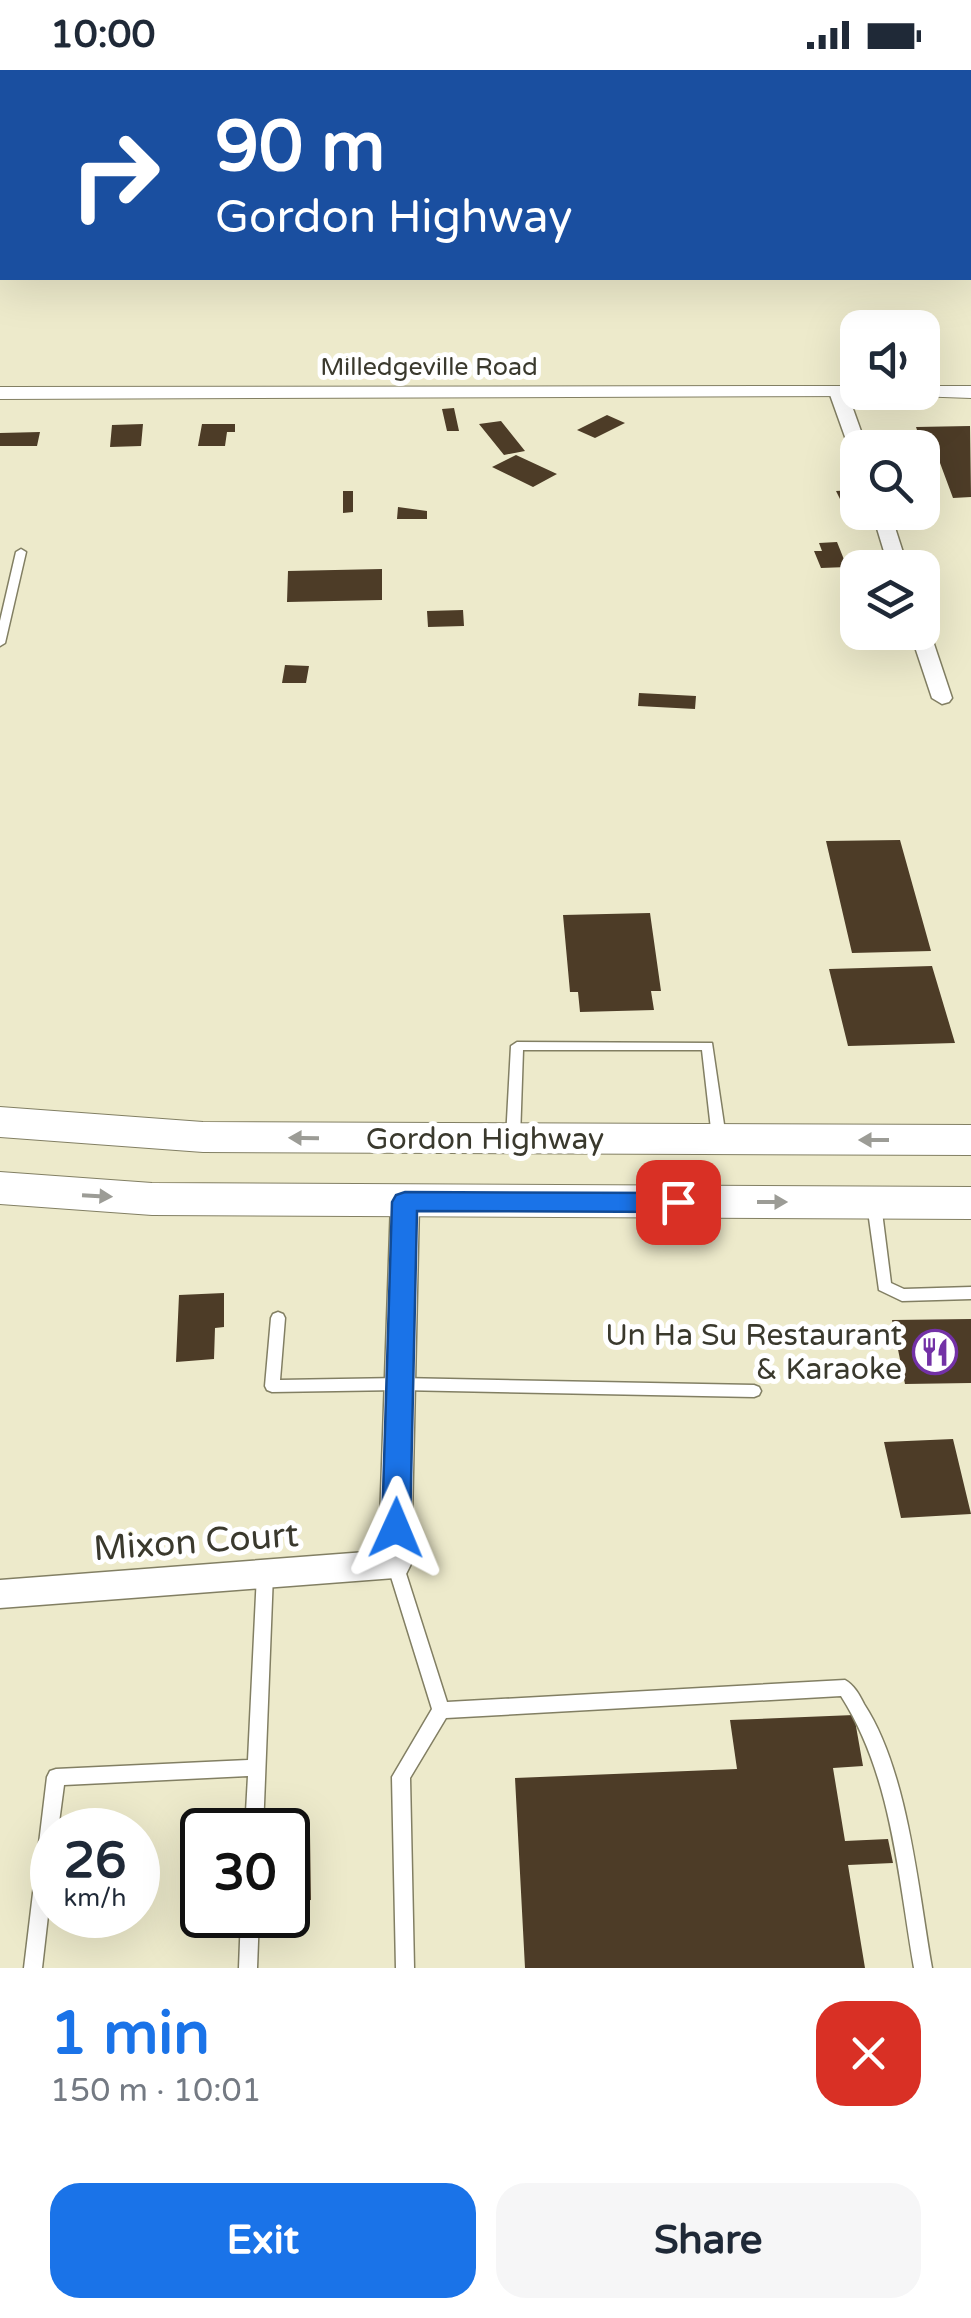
<!DOCTYPE html>
<html lang="en">
<head>
<meta charset="utf-8">
<style>
  :root { --surface:#fff; --page:#f6f6f7; --text:#1f2937; --muted:#747a83; --accent:#1a73e8 }
  body { margin:0; font-family:"Varela Round",sans-serif; background:var(--page); color:var(--text); height:100vh; display:flex; flex-direction:column; font-size:38px; white-space:nowrap }
  * { box-sizing:border-box; margin:0 }
  p { font-size:32px; color:var(--muted) }
  .icon { flex:none; width:55px; height:55px; fill:none; stroke:currentColor; stroke-width:2; stroke-linecap:round; stroke-linejoin:round }
  .map { position:relative; height:1898px; overflow:hidden }
  .drawer { display:flex; flex-direction:column; background:var(--surface); flex:1 }
  .drawer>* { flex:none }
  .banner { position:absolute; left:0px; top:0px; width:972px; height:210px; box-shadow:0 10px 40px #0002; background:#1a4fa0; color:#fff; overflow:hidden }
  .buttons { position:absolute; left:840px; top:240px; display:grid; gap:20px }
  .buttons a { display:grid; place-items:center; width:100px; height:100px; border-radius:20px; background:var(--surface); box-shadow:0 10px 40px #0002; font-size:50px }
  .speed { position:absolute; left:30px; top:1738px; display:flex; gap:20px; font-size:50px; font-weight:700; text-align:center }
  .speed>* { display:grid; place-content:center; width:130px; height:130px; border-radius:50%; background:var(--surface); box-shadow:0 10px 40px #0002; line-height:1 }
  .speed small { font-size:25px; font-weight:400 }
  .speed .limit { border:5px solid #111; border-radius:15px; background:#fff; color:#111 }
  .pin { position:absolute; display:grid; place-items:center; width:85px; height:85px; color:#fff; margin:-42px; border-radius:20px; box-shadow:0 5px 15px #0006 }
  .me { position:absolute; width:110px; margin:-55px; rotate:1deg; stroke-linejoin:round; filter:drop-shadow(0 0 8px #0008) }
  .turn { display:flex; align-items:center; gap:35px; height:210px; padding:0 50px; font-size:45px }
  .turn .icon { width:130px; height:130px; stroke-width:2.5 }
  .turn b { display:block; font-size:70px; line-height:85px }
  .round { display:grid; place-items:center; flex:none; width:105px; height:105px; border-radius:30px; background:var(--page) }
  .headline { display:flex; align-items:center; justify-content:space-between; height:170px; padding:0 50px }
  h1 { font-size:60px; font-weight:700; line-height:75px; color:var(--accent) }
  .action { display:flex; gap:20px; margin-top:auto; padding:20px 50px }
  .action a { flex:1; height:115px; border-radius:30px; background:var(--accent); color:#fff; font-size:40px; font-weight:700; line-height:115px; text-align:center }
  .action a+a { background:var(--page); color:var(--text) }
  .status { display:flex; justify-content:space-between; align-items:center; height:70px; padding:0 50px; background:var(--surface); direction:ltr }
  .status svg { height:28px; fill:currentColor }
  .map>svg:first-child { display:block }
</style>
</head>
<body>
<div class="status"><b>10:00</b><svg viewBox="0 0 49 12"><path d="M0 12V9h3v3zM5 12V6h3v6zM10 12V3h3v9zM15 12V0h3v12zM26 1h20v11H26zM47 4h2v5h-2z"/></svg></div>
<div class="map">
<svg width="971" height="1898" viewBox="0 0 971 1898">
  <rect width="100%" height="100%" fill="#edeacb"/>
  <path fill="#4d3c27" d="M454,338L459,361H447L442,339Z
    M607,345L625,353L595,368L577,360Z
    M501,351L525,381L504,385L479,354Z
    M143,354L141,376L110,377L112,355Z
    M202,354H235V362H227L225,376H198Z
    M970,356L971,427L953,428L930,366H919L916,357Z
    M40,362L37,376H0V363Z
    M516,385L557,404L533,417L492,397Z
    M854,420L858,437H844L836,421Z
    M343,421H353V442L343,443Z
    M398,437L427,441V449H397Z
    M837,472L847,497L821,498L814,481H822L819,473Z
    M382,499V530L287,532L288,501Z
    M463,540L464,556L428,557L427,541Z
    M285,595L309,596L306,613H282Z
    M639,623L696,626L695,639L638,636Z
    M900,770L931,881L852,883L826,771Z
    M650,843L661,921H651L654,940L580,942L578,922H570L563,845Z
    M932,896L955,973L848,976L829,899Z
    M224,1223V1257L215,1258L214,1289L176,1292L179,1225Z
    M971,1249V1313L905,1314L892,1250Z
    M953,1369L971,1444L901,1448L884,1372Z
    M854,1645L863,1696L833,1698L845,1771L888,1769L893,1793L848,1795L865,1898H525L515,1708L737,1699L730,1650Z
    M310,1764L311,1830L288,1832V1766Z"/>
  <g fill="none" stroke-linecap="round" stroke-linejoin="round">
    <defs>
      <path id="service" d="M21,479L26,482L5,573L0,576V551L16,482Z
        M517,972L712,973L726,1068L724,1071H714L712,1068L702,980H523L520,1068L518,1071H508L506,1068L511,976Z
        M874,1129L879,1130L881,1134L891,1213L904,1219L971,1217V1229L902,1231L879,1220L867,1134L869,1130Z
        M278,1242L283,1244L285,1248L280,1310L400,1308L754,1315L759,1317L761,1321L759,1325L754,1327L400,1320L272,1322L267,1320L265,1316L271,1248L273,1244Z
        M395,1487L401,1489L403,1494L447,1632L845,1610C854,1615 859,1624 864,1634C908,1701 918,1819 932,1898H914C898,1806 892,1706 841,1626L446,1648L410,1708L414,1898H396L392,1707L432,1639L387,1494L389,1489Z
        M265,1497L271,1499L273,1504L263,1760H245L248,1706L64,1715L58,1760H52V1811L42,1898H24L47,1707L50,1701L56,1699L248,1690L257,1504L259,1499Z
        M241,1845H259L257,1898H239Z"/>
      <path id="minor" d="M838,317L847,322L867,378H858V383L849,378L829,322Z
        M872,442H890L908,498H889Z
        M922,557L930,562L952,628L949,632L942,634L932,628L910,562H922Z
        M405,1122L415,1125L419,1132L411,1494L406,1504L395,1508L0,1538V1510L379,1481L391,1132L395,1125Z"/>
      <path id="tertiary" d="M858,316V322H868L865,326L0,329V317Z
        M922,316H971V328L915,326L912,322H922Z"/>
      <path id="trunk" d="M0,1037L203,1052L971,1055V1085L203,1082L0,1067Z
        M0,1102L152,1113L971,1117V1149L152,1145L0,1134Z"/>
    </defs>
    <use href="#service" stroke="#827f63" stroke-width="3"/>
    <use href="#minor" stroke="#827f63" stroke-width="3"/>
    <use href="#tertiary" stroke="#827f63" stroke-width="2"/>
    <use href="#trunk" stroke="#827f63" stroke-width="2"/>
    <use href="#service" fill="#fff" fill-rule="evenodd"/>
    <use href="#minor" fill="#fff" fill-rule="evenodd"/>
    <use href="#tertiary" fill="#fff" fill-rule="evenodd"/>
    <use href="#trunk" fill="#fff" fill-rule="evenodd"/>
  </g>
  <defs><path id="oneway-solid" d="M-6-.8H1V-3.2L6.5 0L1 3.2V.8H-6Z" transform="scale(2.5)"/></defs>
  <g fill="#9c9c96">
    <use href="#oneway-solid" transform="translate(304 1068) rotate(-179)"/>
    <use href="#oneway-solid" transform="translate(874 1070) rotate(-180)"/>
    <use href="#oneway-solid" transform="translate(97 1126) rotate(3)"/>
    <use href="#oneway-solid" transform="translate(772 1132)"/>
  </g>
  <path fill="#1a73e8" stroke="#114b97" stroke-width="2.5" d="M405,1122L678,1123L687,1126L691,1132L687,1139L678,1142L417,1141L410,1458L406,1467L396,1471L386,1467L382,1458L392,1132L396,1125Z"/>
  <defs>
    <symbol id="restaurant-ring" viewBox="-11 -11 22 22"><circle r="9.5" fill="#fff" stroke="#7331a6" stroke-width="1.5"/><path d="M-5-6h1v4h1v-4h1v4h1v-4h1v5L-1.5 .5V6h-2V.5L-5-1ZM5-6V6H3V1.5H1.5Q1.5-4 5-6Z" fill="#7331a6"/></symbol>
  </defs>
  <g fill-rule="evenodd">
    <use href="#restaurant-ring" x="910" y="1257" width="50" height="50"/>
  </g>
  <g text-anchor="middle" dominant-baseline="central" stroke-width="10" stroke-linejoin="round" paint-order="stroke">
    <g font-size="25" fill="#3a392d" stroke="#fff">
      <text x="429" y="297">Milledgeville Road</text>
    </g>
    <g font-size="30" fill="#3a392d" stroke="#fff">
      <text x="485" y="1069">Gordon Highway</text>
    </g>
    <g font-size="30" fill="#3a392d" stroke="#fff" text-anchor="end">
      <text x="902" y="1265">Un Ha Su Restaurant<tspan x="902" dy="34">&amp; Karaoke</tspan></text>
    </g>
    <g font-size="35" fill="#3a392d" stroke="#fff">
      <text transform="translate(196 1472) rotate(-4)">Mixon Court</text>
    </g>
  </g>
</svg>
<div class="buttons">
<a><svg class="icon" aria-label="sound" viewBox="0 0 24 24"><path d="M4 9h4l5-4v14l-5-4H4zM17 9q2 3 0 6"/></svg></a>
<a><svg class="icon" aria-label="search" viewBox="0 0 24 24"><circle cx="10" cy="10" r="6"/><path d="M15 15l6 6"/></svg></a>
<a><svg class="icon" aria-label="layers" viewBox="0 0 24 24"><path d="M12 4l9 5-9 5-9-5zM3 14l9 5 9-5"/></svg></a>
</div>
<div class="speed"><div>26<small>km/h</small></div><div class="limit">30</div></div>
<div class="pin" style="left:678px;top:1132px;background:#d93025"><svg class="icon" aria-label="arrive" viewBox="0 0 24 24"><path d="M6 21V4h12l-3 4 3 4H6"/></svg></div>
<svg class="me" style="left:396px;top:1458px" viewBox="-20 -20 40 40"><path d="M0-17L14 15 0 8-14 15z" fill="#1a73e8" stroke="#fff" stroke-width="4"/></svg>
<div class="banner">
<div class="turn"><svg class="icon" aria-label="right" viewBox="0 0 24 24"><path d="M7 20v-9h11M14 6l5 5-5 5"/></svg><div><b>90 m</b>Gordon Highway</div></div>
</div>
</div>
<section class="drawer">
<div class="headline"><div><h1>1 min</h1><p>150 m · 10:01</p></div><a class="round" style="background:#d93025;color:#fff"><svg class="icon" aria-label="close" viewBox="0 0 24 24"><path d="M6 6l12 12M18 6L6 18"/></svg></a></div>
<div class="action"><a>Exit</a><a>Share</a></div>
</section>
</body>
</html>
